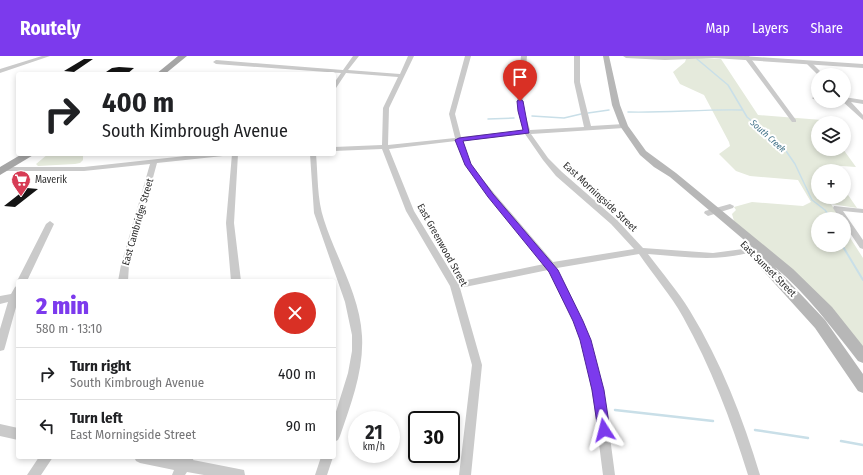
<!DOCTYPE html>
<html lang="en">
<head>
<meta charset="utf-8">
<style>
  :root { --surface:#fff; --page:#f2f2f2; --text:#202124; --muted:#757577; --line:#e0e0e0; --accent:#7c3aed }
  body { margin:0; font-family:"Fira Sans Condensed",sans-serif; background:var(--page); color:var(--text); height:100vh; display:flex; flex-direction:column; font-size:15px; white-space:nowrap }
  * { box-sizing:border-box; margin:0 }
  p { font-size:13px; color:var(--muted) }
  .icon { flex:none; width:22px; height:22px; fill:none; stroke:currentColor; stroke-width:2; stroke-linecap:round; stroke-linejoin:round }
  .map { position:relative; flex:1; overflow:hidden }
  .panel { position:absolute; left:16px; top:223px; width:320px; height:180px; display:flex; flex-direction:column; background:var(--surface); border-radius:4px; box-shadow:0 2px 6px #0003 }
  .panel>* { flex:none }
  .guide { position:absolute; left:16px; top:16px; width:320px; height:84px; border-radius:4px; box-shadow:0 2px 6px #0003; background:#fff; color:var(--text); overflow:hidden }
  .fabs { position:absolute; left:811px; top:12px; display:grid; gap:8px }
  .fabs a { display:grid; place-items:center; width:40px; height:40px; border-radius:50%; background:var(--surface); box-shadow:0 2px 6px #0003; font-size:20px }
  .speed { position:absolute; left:348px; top:355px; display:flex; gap:8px; font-size:20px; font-weight:700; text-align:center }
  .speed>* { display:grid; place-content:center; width:52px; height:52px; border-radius:50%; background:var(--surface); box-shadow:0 2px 6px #0003; line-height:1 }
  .speed small { font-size:10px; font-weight:400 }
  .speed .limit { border:2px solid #111; border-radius:6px; background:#fff; color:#111 }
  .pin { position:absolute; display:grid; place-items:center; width:34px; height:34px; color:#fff; margin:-41px -17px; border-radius:50% 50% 50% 0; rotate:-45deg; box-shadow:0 0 4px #0007 }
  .pin .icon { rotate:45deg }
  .me { position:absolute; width:44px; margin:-22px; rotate:351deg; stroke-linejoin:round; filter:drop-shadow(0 0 3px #0008) }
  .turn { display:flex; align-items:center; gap:14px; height:84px; padding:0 20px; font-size:18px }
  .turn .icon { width:52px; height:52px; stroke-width:2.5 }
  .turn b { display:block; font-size:28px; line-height:34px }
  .round { display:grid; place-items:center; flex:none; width:42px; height:42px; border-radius:21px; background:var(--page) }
  .summary { display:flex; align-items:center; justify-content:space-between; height:68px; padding:0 20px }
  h1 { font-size:24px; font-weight:800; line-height:30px; color:var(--accent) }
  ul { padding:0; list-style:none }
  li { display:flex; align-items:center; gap:12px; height:52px; padding:0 20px; border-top:1px solid var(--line) }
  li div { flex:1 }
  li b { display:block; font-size:15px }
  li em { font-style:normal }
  header { display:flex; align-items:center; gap:24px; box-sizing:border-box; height:56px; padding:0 20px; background:var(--accent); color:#fff }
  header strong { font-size:19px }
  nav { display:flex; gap:22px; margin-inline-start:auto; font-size:14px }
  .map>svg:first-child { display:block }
</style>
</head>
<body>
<header>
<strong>Routely</strong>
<nav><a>Map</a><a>Layers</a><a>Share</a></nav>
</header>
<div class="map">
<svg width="863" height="419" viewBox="0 0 863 419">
  <rect width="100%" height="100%" fill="#fff"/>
  <path fill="#e5eadc" d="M701,2L721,3L758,59L822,64L824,67H818V93H843L856,111L827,109L831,115H818V141H844V133L857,152L831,148L841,163H818V189H844V167L848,173L847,177L863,202V292L734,165L732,158L736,154L734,151L752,146L803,150L811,146L798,124L750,120L736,115L719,98L730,90L729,86L704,39L680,28L673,16L685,6L686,3Z
    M48,98H83V104L80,107L75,108L38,110L36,108Z"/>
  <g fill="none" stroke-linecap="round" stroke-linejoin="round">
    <path stroke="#c9dfe8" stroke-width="1.5" d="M697,3L728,29L747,61L784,92L795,108L812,144L825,154L830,161
      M628,56C666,57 704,53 742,54
      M588,57L609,54
      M532,60L564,62L581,58
      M488,63L514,62"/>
    <path stroke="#c9dfe8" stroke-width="2" d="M829,160L831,163
      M842,189L863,224"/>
    <path stroke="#c9dfe8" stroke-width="2.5" d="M615,354L713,365
      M755,374L808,382
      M841,385L863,389"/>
  </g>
  <path fill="#141414" d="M84,3H93L74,16L64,15Z
    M119,11L134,12L127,18H103L112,12Z
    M27,132L38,133L15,151L4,150Z"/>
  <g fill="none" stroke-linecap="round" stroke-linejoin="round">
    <path fill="#cacaca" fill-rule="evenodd" d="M42,0H50L0,17V13Z
      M353,0H359L348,14L400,18L408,0H414L389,52L388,89L455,82L449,58L465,0H471L455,58L461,81L523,74L518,55L517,45L521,0H527L523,45L524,55L530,74L584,71L574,26V0H580V26L591,70L624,68L627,70L624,72L531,78L548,102L562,116L617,164L643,192L713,197L743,193L758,188L762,191L761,193C722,207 688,201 648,198C662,217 678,235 690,255C721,306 743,362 760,419H748C731,364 711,311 683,261C671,239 653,219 639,198L557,212C568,236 582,259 590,284C604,328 609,373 615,419H603C597,373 593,328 580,283C572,259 559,237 548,214L460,232L482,309L471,419H459L472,309L450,230L406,155L382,93L334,95V91L382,89L383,52L398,21L346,17L336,32L334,33V27L341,17L216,8L213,6L216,4L343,14ZM525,78L543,104L556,120L611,168L634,193L553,206L494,137L470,108L463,85ZM456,85L465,109L544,208L457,226L414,155L389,93Z
      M743,0H749L796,64V66H792Z
      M807,6H811L824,19H818L807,8Z
      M815,40H818V44L813,43L812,42Z
      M844,41L863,44V48L851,46L863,59V64L842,45H844Z
      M204,98H226L223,100L157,107L129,209L128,225H118L121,209L150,108L84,115H0V111H84Z
      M232,98H238L234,167L241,225H231L226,167Z
      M310,98H316C318,120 317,143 324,164C336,202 360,239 362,280C364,314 351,348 340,380L338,384L334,386V362L348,317L352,295V279L345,246L314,157Z
      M730,148L734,150L733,152L708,160L704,157L705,155Z
      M834,150L863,153V157L843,155L863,184V193L860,192L844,168V163H840L833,152Z
      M50,165L54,168L27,225H18V226L17,225L46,168Z
      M18,229V244L5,291L4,294L0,295V273L8,246L0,248V240L11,238L15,231Z
      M0,368L18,372V384L0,380Z
      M39,401H53L41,419H27Z
      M134,401H194L193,404L239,413L244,414L245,419H204L187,416L185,419H172L174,414L140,407L136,405Z
      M321,401H333L327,419H315Z"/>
    <path fill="#cacaca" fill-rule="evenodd" d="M623,0H742L863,8V12L714,2L665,4L626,2Z"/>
    <path fill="#b7b7b7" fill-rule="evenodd" d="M603,0H609L620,49L628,70L646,95L676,117L793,213L832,251L863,290V307L858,305C832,272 807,238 775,211L825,264L863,318V337L858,335L815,272L746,196L744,193L746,190L750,189L670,121L654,111L640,99L620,70L612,49Z"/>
    <path fill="#a5a5a5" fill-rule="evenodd" d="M178,0H187L165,18H156Z
      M22,98H35L0,119V111Z"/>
  </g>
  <path fill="#7c3aed" stroke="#51269a" d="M520,43L523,45L529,77L463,85L471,108L493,138L558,214L583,265L591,284L604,334L610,374L608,378L604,380L600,378L598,374L592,334L580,284L573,265L549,216L488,141L465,109L455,84L459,82L523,74L518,55L517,45Z"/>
  <defs>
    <symbol id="supermarket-pin" viewBox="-11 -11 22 30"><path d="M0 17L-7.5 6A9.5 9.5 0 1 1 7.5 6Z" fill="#d73c55" stroke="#fff"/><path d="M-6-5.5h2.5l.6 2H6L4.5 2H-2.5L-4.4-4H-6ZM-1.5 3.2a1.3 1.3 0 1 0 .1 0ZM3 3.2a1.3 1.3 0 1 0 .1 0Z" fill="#fff"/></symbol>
  </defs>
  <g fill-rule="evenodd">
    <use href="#supermarket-pin" x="10" y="113" width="22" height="30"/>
  </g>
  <g text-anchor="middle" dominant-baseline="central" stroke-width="4" stroke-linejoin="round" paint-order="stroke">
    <g font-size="9" font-style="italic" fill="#427389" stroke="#fff">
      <text transform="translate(768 80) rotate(42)">South Creek</text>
    </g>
    <g font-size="10" fill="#2d2d2d" stroke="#fff" text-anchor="start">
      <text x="35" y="124">Maverik</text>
    </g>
    <g font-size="10" fill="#2d2d2d" stroke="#fff">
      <text transform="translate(600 141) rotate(43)">East Morningside Street</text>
      <text transform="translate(138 166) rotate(-74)">East Cambridge Street</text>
      <text transform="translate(442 189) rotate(61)">East Greenwood Street</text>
      <text transform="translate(768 213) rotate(45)">East Sunset Street</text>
    </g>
  </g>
</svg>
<div class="fabs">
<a><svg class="icon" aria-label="search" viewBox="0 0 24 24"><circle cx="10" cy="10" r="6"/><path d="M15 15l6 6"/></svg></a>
<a><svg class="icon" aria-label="layers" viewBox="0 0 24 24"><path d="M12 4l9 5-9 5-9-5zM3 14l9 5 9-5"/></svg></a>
<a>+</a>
<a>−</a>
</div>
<div class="speed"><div>21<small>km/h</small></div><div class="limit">30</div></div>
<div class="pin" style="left:520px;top:45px;background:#d93025"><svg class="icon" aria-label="arrive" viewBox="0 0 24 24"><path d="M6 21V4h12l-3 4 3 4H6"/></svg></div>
<svg class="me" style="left:604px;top:374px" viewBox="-20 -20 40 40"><path d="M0-17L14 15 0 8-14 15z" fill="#7c3aed" stroke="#fff" stroke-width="4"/></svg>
<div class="guide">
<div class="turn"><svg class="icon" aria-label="right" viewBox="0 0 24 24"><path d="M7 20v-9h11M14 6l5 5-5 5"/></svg><div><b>400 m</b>South Kimbrough Avenue</div></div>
</div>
<section class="panel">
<div class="summary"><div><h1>2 min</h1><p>580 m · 13:10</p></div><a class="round" style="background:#d93025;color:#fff"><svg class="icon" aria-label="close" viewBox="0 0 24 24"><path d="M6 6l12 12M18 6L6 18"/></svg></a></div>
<ul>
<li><svg class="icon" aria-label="right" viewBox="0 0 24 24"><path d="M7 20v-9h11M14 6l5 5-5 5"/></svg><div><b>Turn right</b><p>South Kimbrough Avenue</p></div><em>400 m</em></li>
<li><svg class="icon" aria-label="left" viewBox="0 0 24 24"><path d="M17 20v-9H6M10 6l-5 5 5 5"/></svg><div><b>Turn left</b><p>East Morningside Street</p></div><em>90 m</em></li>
</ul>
</section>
</div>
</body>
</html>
